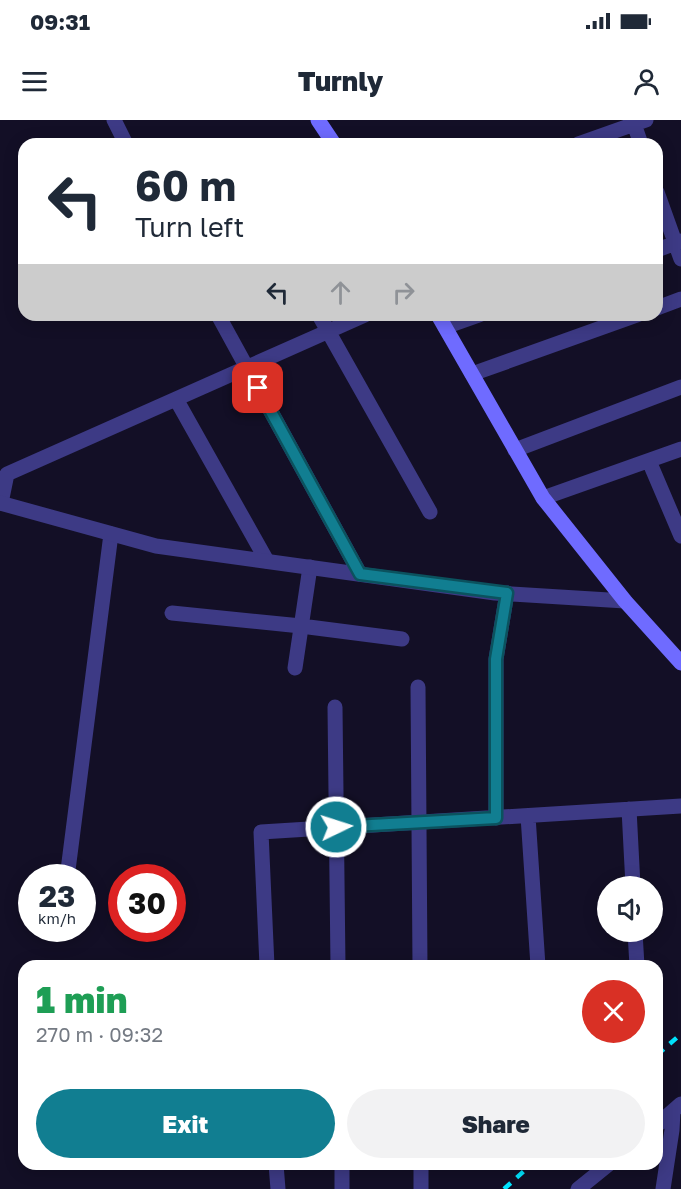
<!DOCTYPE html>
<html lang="en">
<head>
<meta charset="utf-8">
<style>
  :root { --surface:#fff; --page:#f2f2f3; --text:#1f2937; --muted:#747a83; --accent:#117e91 }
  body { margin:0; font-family:"Golos Text",sans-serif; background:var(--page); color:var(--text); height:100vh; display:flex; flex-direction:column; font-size:22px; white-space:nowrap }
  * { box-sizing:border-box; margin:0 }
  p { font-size:20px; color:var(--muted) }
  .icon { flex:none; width:33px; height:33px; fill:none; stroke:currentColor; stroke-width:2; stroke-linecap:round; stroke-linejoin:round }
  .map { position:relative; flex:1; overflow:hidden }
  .details { position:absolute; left:18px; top:840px; width:645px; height:210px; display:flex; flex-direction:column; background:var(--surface); border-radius:18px; box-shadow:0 3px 15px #0003 }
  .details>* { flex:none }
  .guide { position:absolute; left:18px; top:18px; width:645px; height:183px; border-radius:18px; box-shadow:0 3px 15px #0003; background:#fff; color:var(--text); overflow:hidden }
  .tools { position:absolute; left:597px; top:756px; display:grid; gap:12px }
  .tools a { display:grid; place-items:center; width:66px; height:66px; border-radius:50%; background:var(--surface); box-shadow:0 3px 15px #0003; font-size:30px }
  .speed { position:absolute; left:18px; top:744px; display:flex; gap:12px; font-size:30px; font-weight:700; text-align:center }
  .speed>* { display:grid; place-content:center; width:78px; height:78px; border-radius:50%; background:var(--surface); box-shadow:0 3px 15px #0003; line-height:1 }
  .speed small { font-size:15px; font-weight:400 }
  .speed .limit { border:9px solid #d22; background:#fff; color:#111 }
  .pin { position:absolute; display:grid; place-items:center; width:51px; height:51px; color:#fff; margin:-26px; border-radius:12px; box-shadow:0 3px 9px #0006 }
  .me { position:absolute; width:66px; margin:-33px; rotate:86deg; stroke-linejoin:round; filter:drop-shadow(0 0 4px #0008) }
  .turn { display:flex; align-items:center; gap:21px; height:126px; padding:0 18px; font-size:27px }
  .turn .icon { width:78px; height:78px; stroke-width:2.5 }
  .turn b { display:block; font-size:42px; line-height:51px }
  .lanes { display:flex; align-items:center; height:57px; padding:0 18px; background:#0003; justify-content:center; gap:30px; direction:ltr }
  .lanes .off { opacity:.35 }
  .round { display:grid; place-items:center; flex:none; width:63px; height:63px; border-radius:32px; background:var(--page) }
  .headline { display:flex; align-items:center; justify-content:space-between; height:102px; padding:0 18px }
  h1 { font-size:36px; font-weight:800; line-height:45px; color:#1e9e55 }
  .cta { display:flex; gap:12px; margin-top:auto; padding:12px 18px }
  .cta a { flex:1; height:69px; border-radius:36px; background:var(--accent); color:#fff; font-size:24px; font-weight:800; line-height:69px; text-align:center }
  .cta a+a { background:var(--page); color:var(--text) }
  .status { display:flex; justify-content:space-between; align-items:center; height:42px; padding:0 30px; background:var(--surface); direction:ltr }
  .status svg { height:16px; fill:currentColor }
  header { display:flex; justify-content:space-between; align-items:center; height:78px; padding:0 18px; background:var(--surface); font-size:27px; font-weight:800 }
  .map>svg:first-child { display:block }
</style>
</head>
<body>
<div class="status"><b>09:31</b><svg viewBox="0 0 49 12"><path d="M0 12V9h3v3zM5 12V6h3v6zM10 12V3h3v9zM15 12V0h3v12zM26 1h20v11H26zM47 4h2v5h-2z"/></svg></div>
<header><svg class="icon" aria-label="menu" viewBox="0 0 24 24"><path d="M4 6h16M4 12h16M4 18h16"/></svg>Turnly<svg class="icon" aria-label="person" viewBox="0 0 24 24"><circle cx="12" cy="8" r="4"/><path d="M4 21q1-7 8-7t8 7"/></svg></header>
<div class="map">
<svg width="681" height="1069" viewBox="0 0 681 1069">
  <rect width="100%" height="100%" fill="#130f26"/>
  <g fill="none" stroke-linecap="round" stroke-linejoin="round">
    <path stroke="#3d3a85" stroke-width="15" d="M114,0L126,24
      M634,4L641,24
      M578,24L646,0
      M657,72L681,139
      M657,130L681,121
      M657,188L681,179
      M218,195L360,454
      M319,195L430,392
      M445,207L479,195
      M472,254L637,195
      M176,279L267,441
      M515,330L681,267
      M649,341L681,416
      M543,378L681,329
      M1,383L7,354L365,195
      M172,493L301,506L402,519
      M295,548L310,447
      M418,567L420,846
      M335,587L338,846
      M629,689L633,766
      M528,696L538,846
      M496,698V539L507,473
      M67,758L111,414
      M635,812L637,846
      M267,846L261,712L681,686
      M657,1005L681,984
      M276,1044L278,1069
      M342,1044V1069
      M421,1044V1069
      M578,1069L609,1044
      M663,1069L672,1010L673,991"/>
    <path stroke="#3d3a85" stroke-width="15" d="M0,383L156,426L495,473L625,481"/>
    <path stroke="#6f6bff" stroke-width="15" d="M318,0L334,24
      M438,195L543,378L625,481L681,543"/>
    <path stroke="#00e5ff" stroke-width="4.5" stroke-dasharray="9 8" stroke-linecap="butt" d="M657,935L681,914
      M504,1069L532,1044"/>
  </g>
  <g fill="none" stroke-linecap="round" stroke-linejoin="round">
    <defs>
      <path id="route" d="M258,268L360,454L507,473L496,539V698L336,707"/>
    </defs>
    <use href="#route" stroke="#0b525e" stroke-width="15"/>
    <use href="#route" stroke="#117e91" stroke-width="10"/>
  </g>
</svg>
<div class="tools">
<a><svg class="icon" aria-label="sound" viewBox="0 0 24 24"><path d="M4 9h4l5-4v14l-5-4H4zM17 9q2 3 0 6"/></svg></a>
</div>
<div class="speed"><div>23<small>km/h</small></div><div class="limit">30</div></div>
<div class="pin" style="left:258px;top:268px;background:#d93025"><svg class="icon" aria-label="arrive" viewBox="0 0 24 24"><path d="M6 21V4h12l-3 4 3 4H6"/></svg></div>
<svg class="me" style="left:336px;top:707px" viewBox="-20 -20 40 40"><circle r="17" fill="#117e91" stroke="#fff" stroke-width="3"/><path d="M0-11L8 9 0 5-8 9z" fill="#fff"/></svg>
<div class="guide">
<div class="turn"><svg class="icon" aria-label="left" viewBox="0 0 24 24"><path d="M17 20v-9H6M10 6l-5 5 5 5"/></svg><div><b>60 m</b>Turn left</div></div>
<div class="lanes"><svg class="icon" aria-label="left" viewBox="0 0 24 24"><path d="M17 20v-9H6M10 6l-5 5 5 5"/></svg><svg class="icon off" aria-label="ahead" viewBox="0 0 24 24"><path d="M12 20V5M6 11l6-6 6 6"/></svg><svg class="icon off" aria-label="right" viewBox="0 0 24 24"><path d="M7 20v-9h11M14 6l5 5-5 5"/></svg></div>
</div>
<section class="details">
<div class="headline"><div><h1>1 min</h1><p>270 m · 09:32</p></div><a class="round" style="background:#d93025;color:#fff"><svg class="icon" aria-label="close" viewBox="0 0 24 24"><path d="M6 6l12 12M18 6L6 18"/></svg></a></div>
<div class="cta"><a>Exit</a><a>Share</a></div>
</section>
</div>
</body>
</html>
